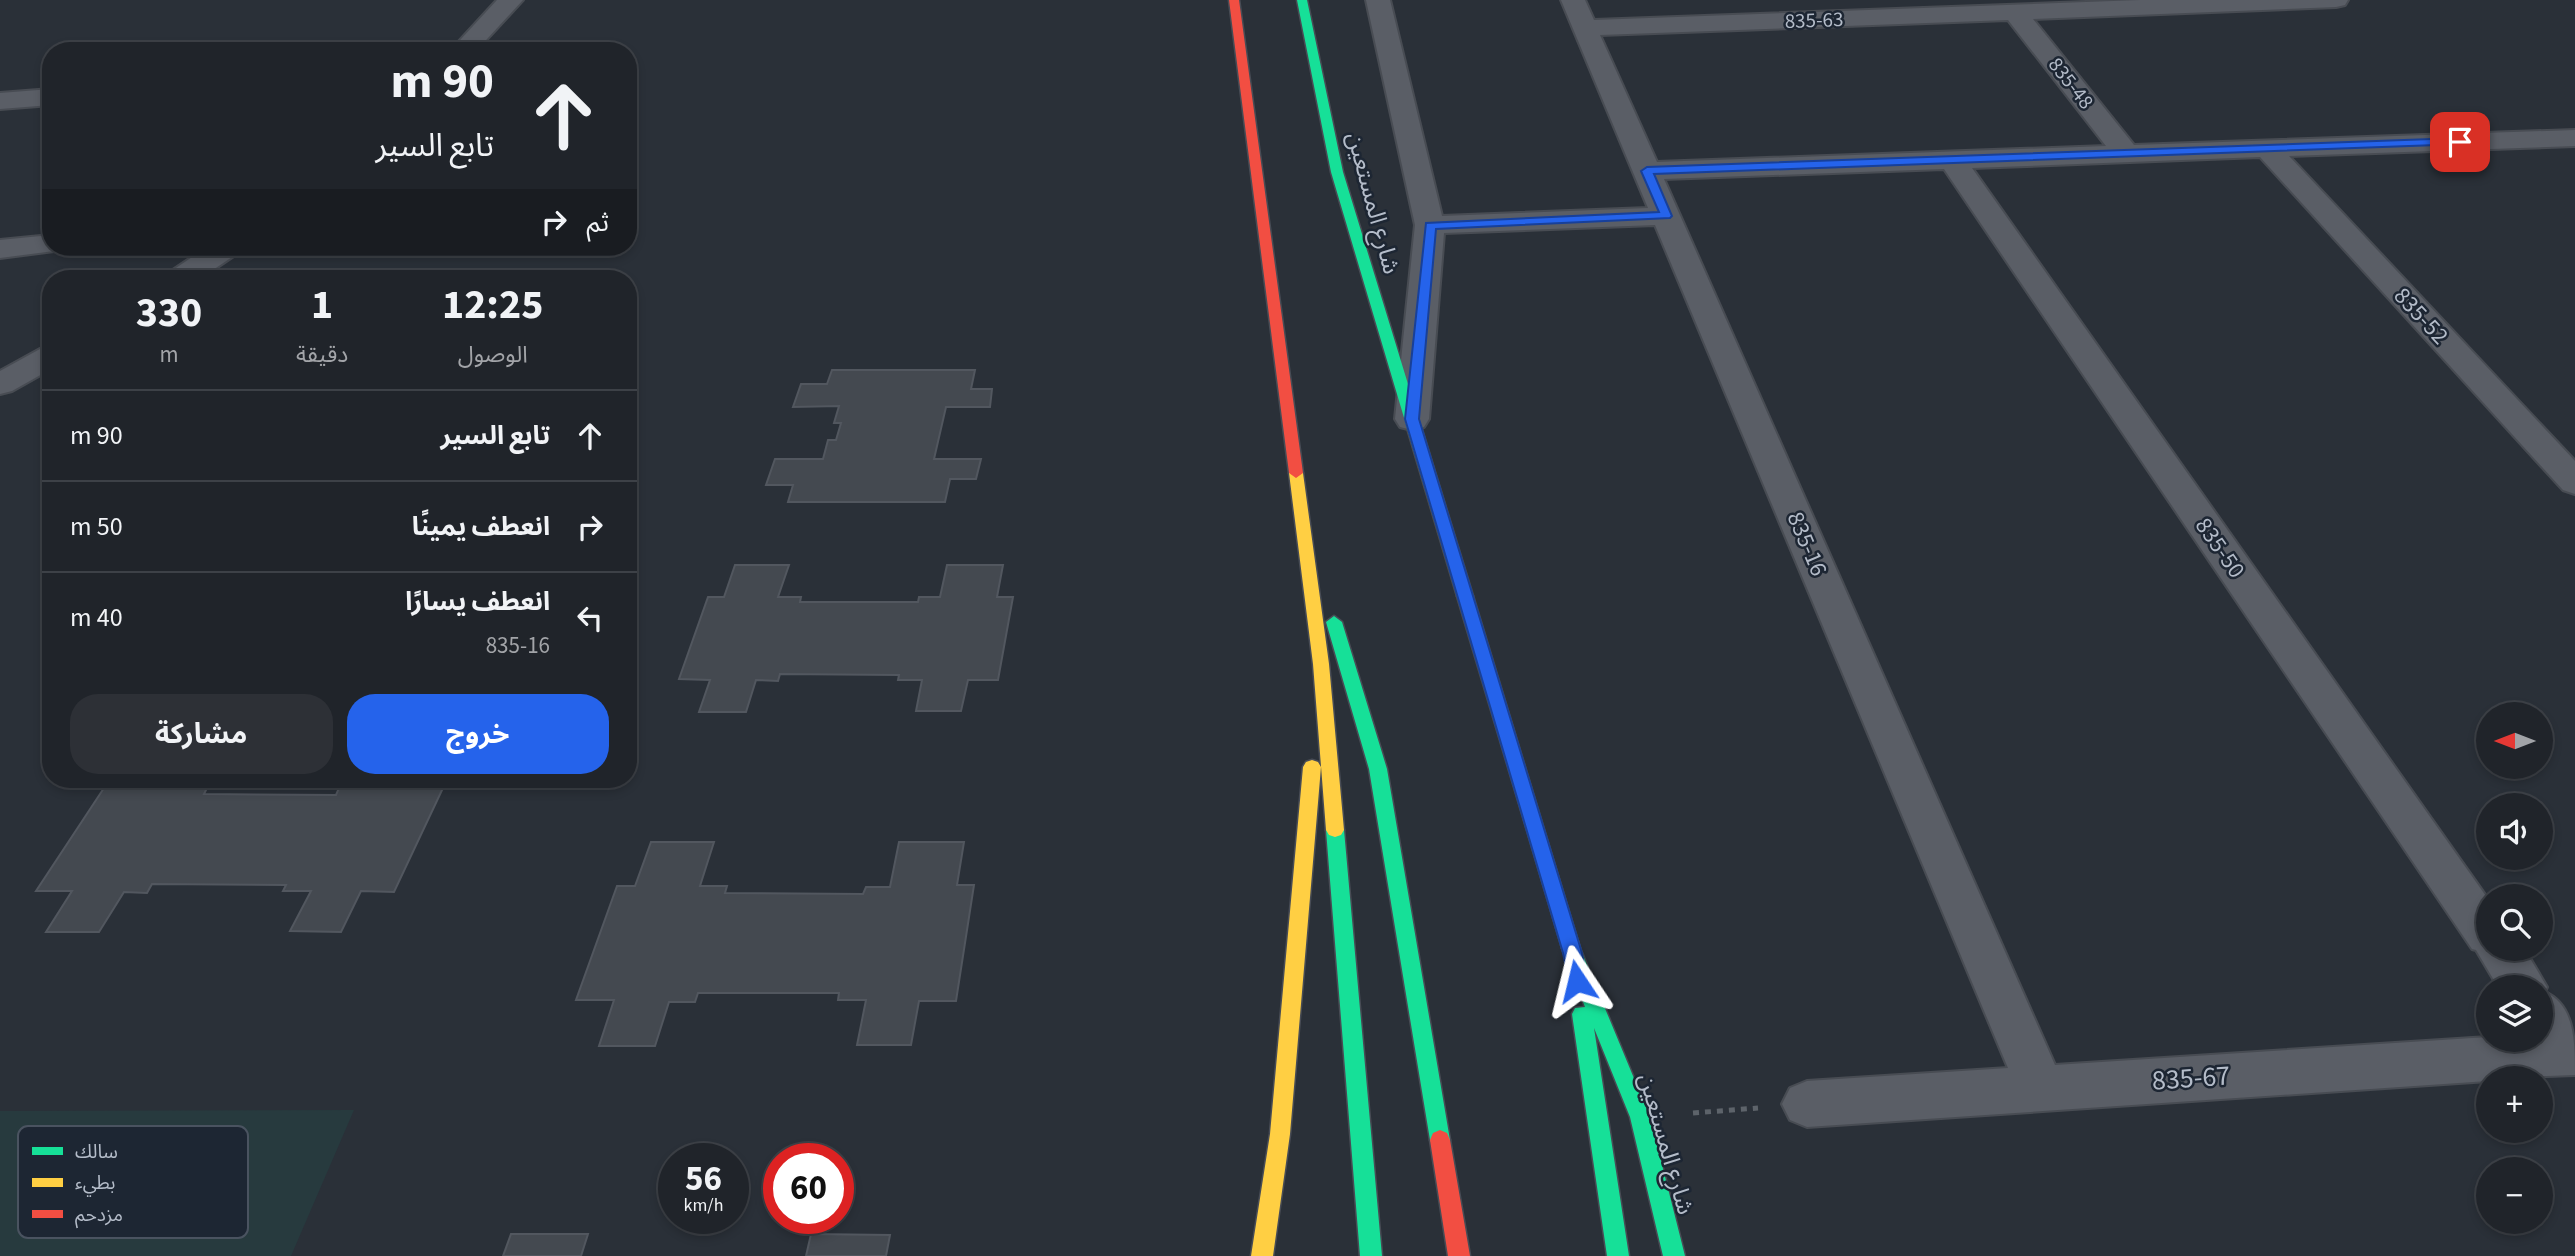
<!DOCTYPE html>
<html lang="ar">
<head>
<meta charset="utf-8">
<style>
  :root { --surface:#20242a; --page:#2d3036; --text:#f1f3f6; --muted:#a2a4a8; --line:#3d4147; --accent:#2563eb }
  body { margin:0; font-family:"Source Sans 3","Noto Sans Arabic",sans-serif; background:var(--page); color:var(--text); direction:rtl; height:100vh; display:flex; flex-direction:column; font-size:26px; white-space:nowrap }
  * { box-sizing:border-box; margin:0 }
  p { font-size:23px; color:var(--muted) }
  .icon { flex:none; width:38px; height:38px; fill:none; stroke:currentColor; stroke-width:2; stroke-linecap:round; stroke-linejoin:round }
  .map { position:relative; flex:1; overflow:hidden; direction:ltr }
  .panel { position:absolute; left:42px; top:270px; width:595px; height:518px; display:flex; flex-direction:column; background:var(--surface); border-radius:28px; box-shadow:0 4px 10px #0003,0 0 0 2px var(--line); direction:rtl }
  .panel>* { flex:none }
  .guide { position:absolute; left:42px; top:42px; width:595px; height:214px; border-radius:28px; box-shadow:0 4px 10px #0003,0 0 0 2px var(--line); direction:rtl; background:#20242a; color:var(--text); overflow:hidden }
  .needle { width:46px; rotate:270deg }
  .controls { position:absolute; left:2476px; top:702px; display:grid; gap:14px }
  .controls a { display:grid; place-items:center; width:77px; height:77px; border-radius:50%; background:var(--surface); box-shadow:0 4px 10px #0003,0 0 0 2px var(--line); font-size:35px }
  .speed { position:absolute; left:658px; top:1143px; display:flex; gap:14px; font-size:35px; font-weight:700; text-align:center }
  .speed>* { display:grid; place-content:center; width:91px; height:91px; border-radius:50%; background:var(--surface); box-shadow:0 4px 10px #0003,0 0 0 2px var(--line); line-height:1 }
  .speed small { font-size:18px; font-weight:400 }
  .speed .limit { border:10px solid #d22; background:#fff; color:#111 }
  .pin { position:absolute; display:grid; place-items:center; width:60px; height:60px; color:#fff; margin:-30px; border-radius:14px; box-shadow:0 4px 10px #0006 }
  .me { position:absolute; width:77px; margin:-38px; rotate:350deg; stroke-linejoin:round; filter:drop-shadow(0 0 5px #0008) }
  .turn { display:flex; align-items:center; gap:24px; height:147px; padding:0 28px; font-size:32px }
  .turn .icon { width:91px; height:91px; stroke-width:2.5 }
  .turn b { display:block; font-size:49px; line-height:60px }
  .then { display:flex; align-items:center; height:66px; padding:0 28px; background:#0003; gap:14px; font-size:26px }
  .eta { display:flex; justify-content:space-evenly; align-items:center; height:119px; text-align:center }
  .eta b { font-size:42px; font-weight:700; line-height:49px }
  .cta { display:flex; gap:14px; margin-top:auto; padding:14px 28px }
  .cta a { flex:1; height:80px; border-radius:28px; background:var(--accent); color:#fff; font-size:28px; font-weight:700; line-height:80px; text-align:center }
  .cta a+a { background:var(--page); color:var(--text) }
  ul { padding:0; list-style:none }
  li { display:flex; align-items:center; gap:21px; height:91px; padding:0 28px; border-top:2px solid var(--line) }
  li div { flex:1 }
  li b { display:block; font-size:26px }
  li em { font-style:normal }
  .map>svg:first-child { display:block }
</style>
</head>
<body>
<div class="map">
<svg width="2575" height="1256" viewBox="0 0 2575 1256">
  <rect width="100%" height="100%" fill="#2a3038"/>
  <path fill="#273a3e" d="M354,1110L291,1256H0V1111Z"/>
  <path fill="#444950" stroke="#52575f" stroke-width="2" d="M832,370H975L971,389H992L990,407H946L934,459H981L976,479H950L945,502H788L793,485H766L775,459H823L828,440H836L841,423H834L839,406L793,407L801,384H827Z
    M735,565H789L778,597H801L800,602H918L919,597H940L947,565H1003L997,597H1013L998,680H968L961,711H916L922,680H898L899,675L780,674L778,681L756,680L746,712H699L710,680L679,679L708,597H724Z
    M127,779H188L182,788H207L204,794L336,795L339,788H363L368,779H431L427,788H443L394,892L361,891L341,932L290,931L311,891H283L286,885L152,884L147,893L124,892L99,932H46L72,891H36L104,788H121Z
    M651,842H714L700,886H727L725,893L863,894L866,887H890L899,842H964L957,885H974L956,1001H919L911,1045H857L866,1000H838L839,993H698L695,1002H669L655,1046H599L614,1000H576L617,886H635Z
    M511,1234H588L581,1256H503Z
    M811,1234L890,1235L886,1256H806Z"/>
  <g fill="none" stroke-linecap="round" stroke-linejoin="round">
    <defs>
      <path id="street" d="M497,0H523L476,51H450Z
        M1366,0H1390L1442,216L1648,208L1561,0H1585L1594,20L2140,0H2348L2345,5L2336,7L2033,19L2134,145L2575,130V146L2289,156L2575,461V494L2563,490L2260,157L1972,168L2488,899V948H2524L2547,987L2545,992C2575,1005 2575,1043 2575,1075L2488,1078V1081L1807,1127L1790,1120L1782,1104L1790,1088L1807,1081L2008,1068L1655,225L1444,233L1429,419L1424,427L1412,430L1400,427L1395,419L1415,225ZM2008,20L2106,146L1657,162L1600,35ZM1944,169L2472,949L2476,950L2498,987H2541V1040H2488V1037L2055,1065L1664,179Z
        M51,89V105L0,109V93Z
        M51,235V247H64L62,250L0,258V240Z
        M207,247H242L238,253L201,278H166L170,272Z
        M51,346V369L12,391L0,394V371L40,349Z"/>
      <path id="fast" d="M1297,0H1307L1343,172L1473,596L1465,601L1457,596L1331,172Z
        M1334,616L1342,622L1387,769L1450,1140L1447,1147L1440,1150L1433,1147L1430,1140L1369,769L1326,622Z
        M1335,823L1341,825L1344,830L1382,1256H1360L1326,830L1329,825Z
        M1571,940L1578,942L1580,948L1650,1117L1685,1256H1663L1630,1117L1594,1028L1629,1256H1607L1572,1014L1575,1008L1585,1007L1562,948L1564,942Z"/>
      <path id="slow" d="M1296,468L1303,473L1329,664L1344,830L1341,835L1335,837L1329,835L1326,830L1313,664L1289,473Z
        M1465,591L1473,596L1580,948L1578,954L1571,956L1564,954L1562,948L1457,596Z
        M1312,760L1318,762L1321,767L1290,1134L1273,1256H1251L1270,1134L1303,767L1306,762Z"/>
      <path id="jam" d="M1229,0H1239L1303,473L1296,478L1289,473Z
        M1440,1130L1447,1133L1450,1140L1470,1256H1448L1430,1140L1433,1133Z"/>
    </defs>
    <use href="#street" stroke="#484c53" stroke-width="4"/>
    <use href="#fast" stroke="#484c55" stroke-width="3"/>
    <use href="#slow" stroke="#484c55" stroke-width="3"/>
    <use href="#jam" stroke="#484c55" stroke-width="3"/>
    <path stroke="#5d636a" stroke-width="5" stroke-dasharray="6 6" stroke-linecap="butt" d="M1693,1113L1758,1108"/>
    <use href="#street" fill="#5a5e66" fill-rule="evenodd"/>
    <use href="#fast" fill="#16e098" fill-rule="evenodd"/>
    <use href="#slow" fill="#ffcf43" fill-rule="evenodd"/>
    <use href="#jam" fill="#f24e42" fill-rule="evenodd"/>
  </g>
  <path fill="#2563eb" stroke="#184099" stroke-width="2" d="M2460,138L2464,139V144L1654,174L1672,216L1670,218L1436,229L1419,419L1582,953L1587,981L1584,987L1577,989L1570,987L1563,953L1405,419L1426,223L1659,212L1641,171L1647,167Z"/>
  <g text-anchor="middle" dominant-baseline="central" stroke-width="5" stroke-linejoin="round" paint-order="stroke">
    <g font-size="21" fill="#b4bcc9" stroke="#1d2633">
      <text transform="translate(1814 20) rotate(-2)">835-63</text>
      <text transform="translate(2071 83) rotate(52)">835-48</text>
    </g>
    <g font-size="24" fill="#b4bcc9" stroke="#1d2633">
      <text transform="translate(1373 203) rotate(75)">شارع المستعين</text>
      <text transform="translate(2421 316) rotate(47)">835-52</text>
      <text transform="translate(1807 544) rotate(67)">835-16</text>
      <text transform="translate(2220 548) rotate(55)">835-50</text>
      <text transform="translate(1666 1144) rotate(74)">شارع المستعين</text>
    </g>
    <g font-size="28" fill="#b4bcc9" stroke="#1d2633">
      <text transform="translate(2191 1078) rotate(-4)">835-67</text>
    </g>
  </g>
  <rect x="18" y="1126" width="230" height="112" rx="10" fill="#1d2633" stroke="#4a5360" stroke-width="2"/>
  <rect x="32" y="1147" width="31" height="8" fill="#16e098"/>
  <rect x="32" y="1178" width="31" height="9" fill="#ffcf43"/>
  <rect x="32" y="1210" width="31" height="8" fill="#f24e42"/>
  <g font-size="19" fill="#b4bcc9">
    <text x="75" y="1158">سالك</text>
    <text x="75" y="1189">بطيء</text>
    <text x="75" y="1221">مزدحم</text>
  </g>
</svg>
<div class="controls">
<a><svg class="needle" viewBox="-14 -14 28 28"><path d="M0-13l5 13h-10z" fill="#e53935"/><path d="M0 13l5-13h-10z" fill="#a2a4a8"/></svg></a>
<a><svg class="icon" aria-label="sound" viewBox="0 0 24 24"><path d="M4 9h4l5-4v14l-5-4H4zM17 9q2 3 0 6"/></svg></a>
<a><svg class="icon" aria-label="search" viewBox="0 0 24 24"><circle cx="10" cy="10" r="6"/><path d="M15 15l6 6"/></svg></a>
<a><svg class="icon" aria-label="layers" viewBox="0 0 24 24"><path d="M12 4l9 5-9 5-9-5zM3 14l9 5 9-5"/></svg></a>
<a>+</a>
<a>−</a>
</div>
<div class="speed"><div>56<small>km/h</small></div><div class="limit">60</div></div>
<div class="pin" style="left:2460px;top:142px;background:#d93025"><svg class="icon" aria-label="arrive" viewBox="0 0 24 24"><path d="M6 21V4h12l-3 4 3 4H6"/></svg></div>
<svg class="me" style="left:1577px;top:981px" viewBox="-20 -20 40 40"><path d="M0-17L14 15 0 8-14 15z" fill="#2563eb" stroke="#fff" stroke-width="4"/></svg>
<div class="guide">
<div class="turn"><svg class="icon" aria-label="ahead" viewBox="0 0 24 24"><path d="M12 20V5M6 11l6-6 6 6"/></svg><div><b>90 m</b>تابع السير</div></div>
<div class="then">ثم<svg class="icon" aria-label="right" viewBox="0 0 24 24"><path d="M7 20v-9h11M14 6l5 5-5 5"/></svg></div>
</div>
<section class="panel">
<div class="eta">
<div><b>12:25</b><p>الوصول</p></div>
<div><b>1</b><p>دقيقة</p></div>
<div><b>330</b><p>m</p></div>
</div>
<ul>
<li><svg class="icon" aria-label="ahead" viewBox="0 0 24 24"><path d="M12 20V5M6 11l6-6 6 6"/></svg><div><b>تابع السير</b></div><em>90 m</em></li>
<li><svg class="icon" aria-label="right" viewBox="0 0 24 24"><path d="M7 20v-9h11M14 6l5 5-5 5"/></svg><div><b>انعطف يمينًا</b></div><em>50 m</em></li>
<li><svg class="icon" aria-label="left" viewBox="0 0 24 24"><path d="M17 20v-9H6M10 6l-5 5 5 5"/></svg><div><b>انعطف يسارًا</b><p>835-16</p></div><em>40 m</em></li>
</ul>
<div class="cta"><a>خروج</a><a>مشاركة</a></div>
</section>
</div>
</body>
</html>
